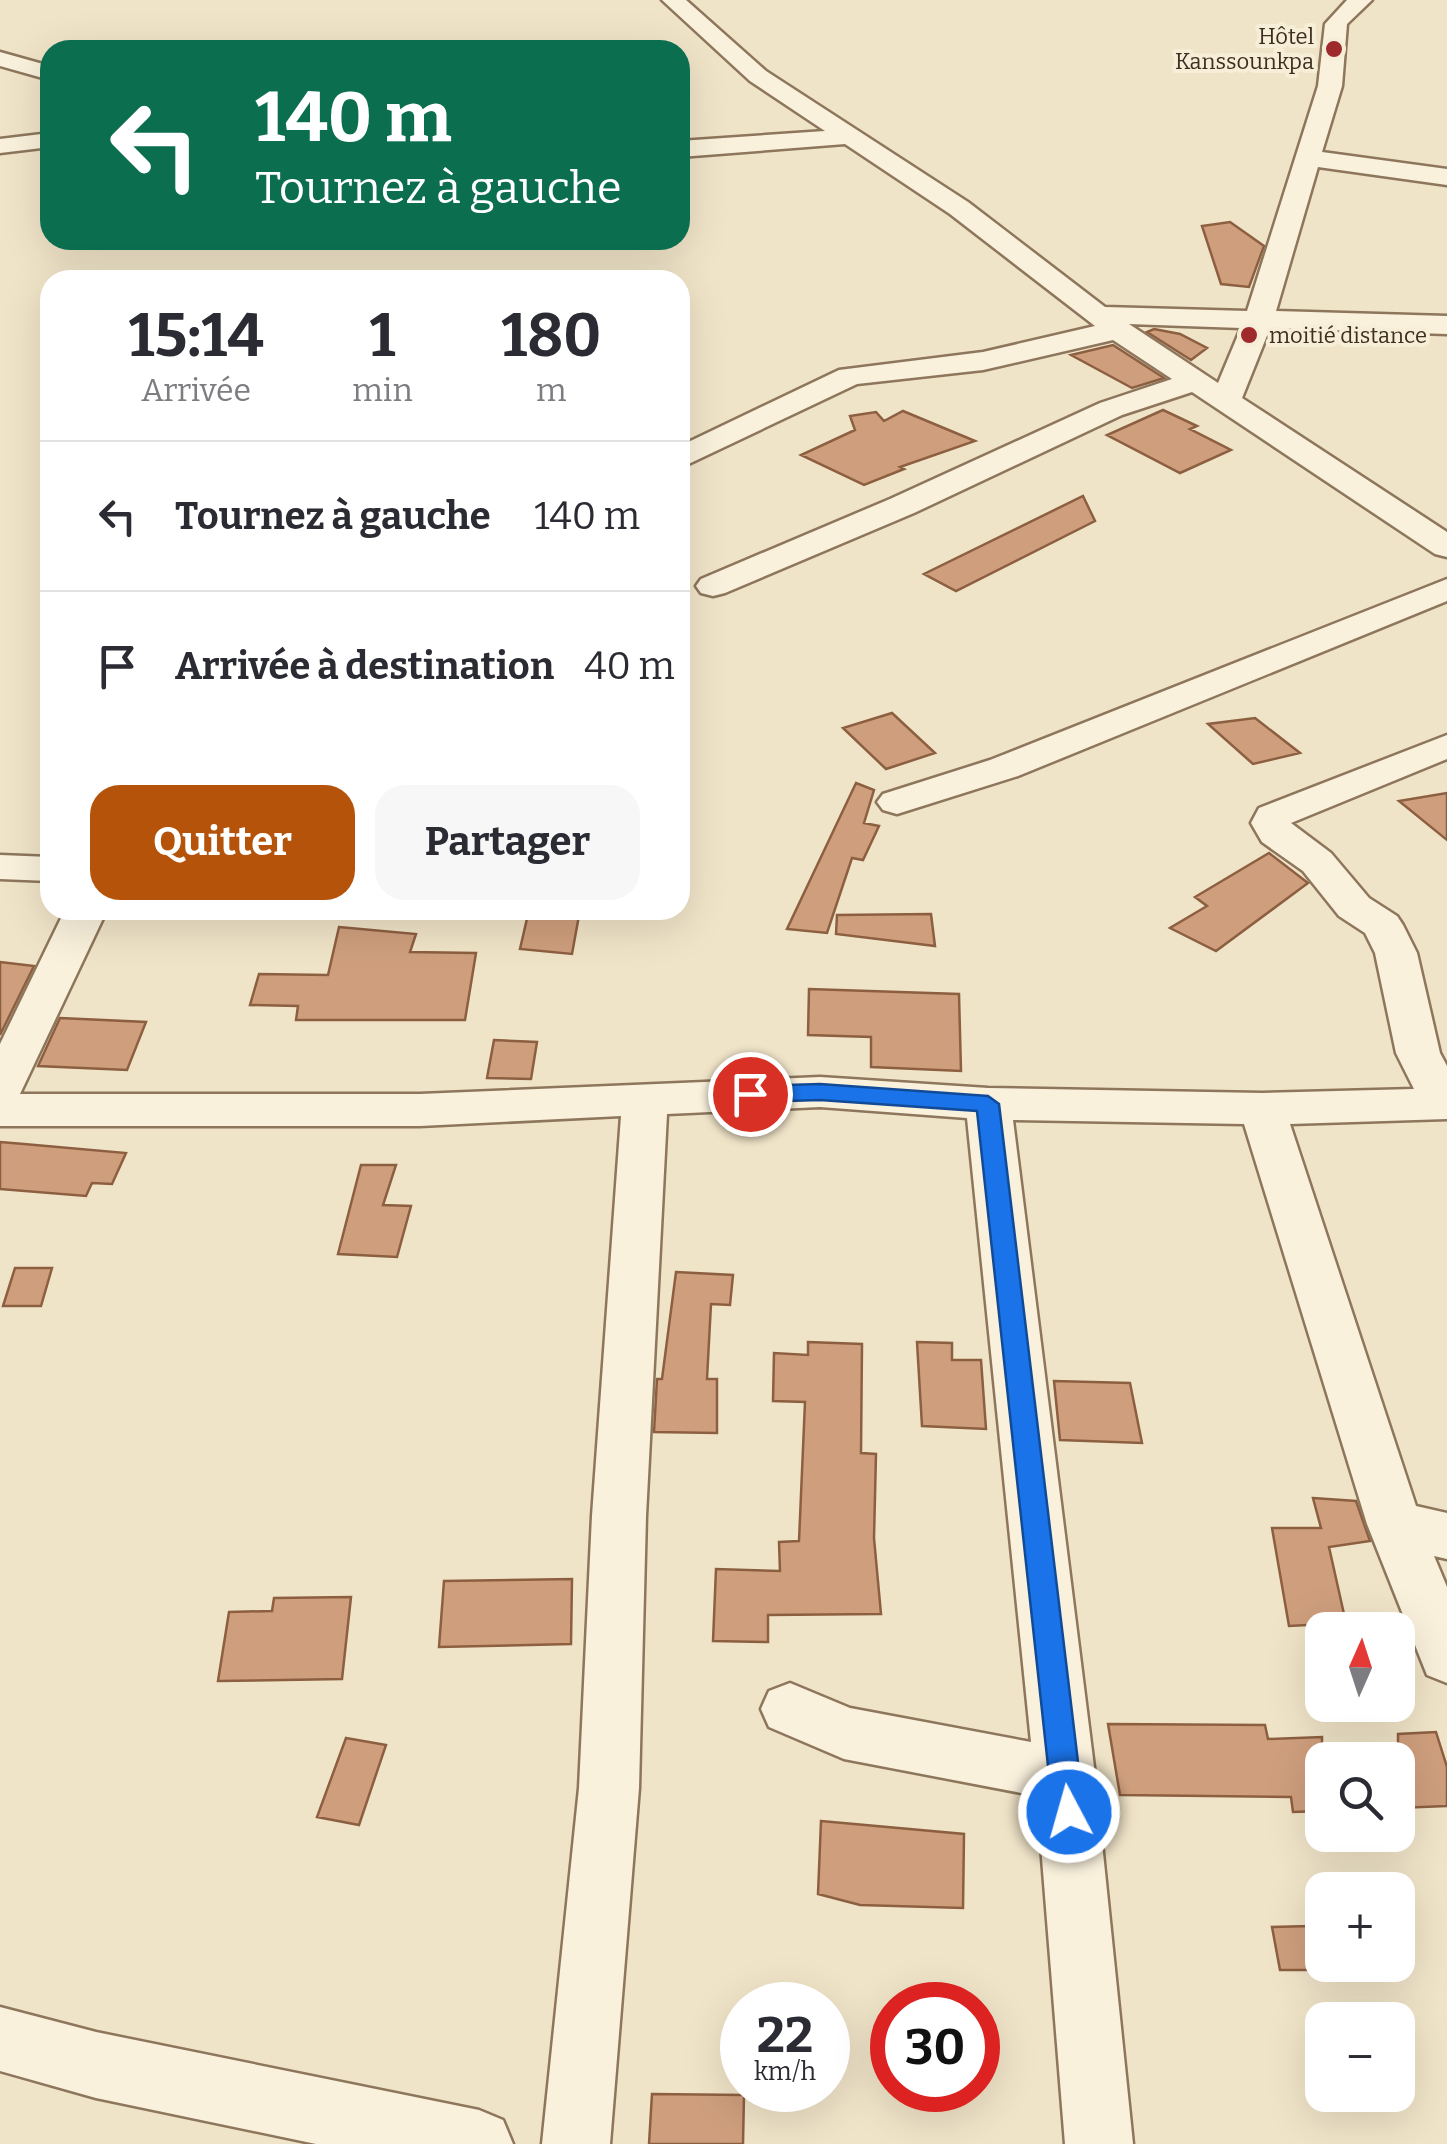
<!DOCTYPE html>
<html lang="fr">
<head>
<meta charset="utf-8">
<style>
  :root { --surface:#fff; --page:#f7f7f7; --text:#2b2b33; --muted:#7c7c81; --line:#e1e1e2; --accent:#b45309 }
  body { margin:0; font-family:Bitter,serif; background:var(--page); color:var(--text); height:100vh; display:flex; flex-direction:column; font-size:38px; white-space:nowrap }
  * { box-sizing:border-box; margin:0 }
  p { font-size:32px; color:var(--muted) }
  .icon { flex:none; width:55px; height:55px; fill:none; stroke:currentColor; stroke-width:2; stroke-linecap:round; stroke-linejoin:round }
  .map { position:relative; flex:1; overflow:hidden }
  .panel { position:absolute; left:40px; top:270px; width:650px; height:650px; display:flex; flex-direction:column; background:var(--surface); border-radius:30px; box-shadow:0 10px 40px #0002 }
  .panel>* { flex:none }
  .banner { position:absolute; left:40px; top:40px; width:650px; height:210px; border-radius:30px; box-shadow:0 10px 40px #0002; background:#0b6e4f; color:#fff; overflow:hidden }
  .needle { width:65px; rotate:3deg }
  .fabs { position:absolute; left:1305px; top:1612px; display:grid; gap:20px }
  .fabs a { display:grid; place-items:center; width:110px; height:110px; border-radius:20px; background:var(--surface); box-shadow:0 10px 40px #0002; font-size:50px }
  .speed { position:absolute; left:720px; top:1982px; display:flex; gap:20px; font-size:50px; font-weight:700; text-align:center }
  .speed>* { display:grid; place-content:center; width:130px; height:130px; border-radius:50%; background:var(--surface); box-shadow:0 10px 40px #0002; line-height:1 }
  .speed small { font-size:25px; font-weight:400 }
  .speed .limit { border:15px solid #d22; background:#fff; color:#111 }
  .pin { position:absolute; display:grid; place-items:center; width:85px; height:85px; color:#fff; margin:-42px; border:5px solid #fff; border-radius:50%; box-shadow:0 2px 10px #0007 }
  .me { position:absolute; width:110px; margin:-55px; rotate:354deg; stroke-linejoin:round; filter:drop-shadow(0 0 8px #0008) }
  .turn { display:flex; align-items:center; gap:35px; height:210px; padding:0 50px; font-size:45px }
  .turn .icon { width:130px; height:130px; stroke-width:2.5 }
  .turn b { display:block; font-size:70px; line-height:85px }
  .eta { display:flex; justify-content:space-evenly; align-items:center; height:170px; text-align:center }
  .eta b { font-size:60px; font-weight:700; line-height:70px }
  .action { display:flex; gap:20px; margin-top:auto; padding:20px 50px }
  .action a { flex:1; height:115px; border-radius:30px; background:var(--accent); color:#fff; font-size:40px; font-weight:700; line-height:115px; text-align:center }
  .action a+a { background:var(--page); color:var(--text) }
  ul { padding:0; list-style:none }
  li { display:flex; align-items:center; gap:30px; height:150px; padding:0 50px; border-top:2px solid var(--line) }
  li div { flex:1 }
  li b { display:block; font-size:38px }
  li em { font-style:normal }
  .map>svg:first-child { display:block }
</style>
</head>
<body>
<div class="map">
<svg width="1447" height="2144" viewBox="0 0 1447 2144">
  <rect width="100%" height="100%" fill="#f0e4c8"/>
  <path fill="#cf9f7d" stroke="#8d5f41" stroke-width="2.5" d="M1230,222L1264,246L1249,287L1221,284L1202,226Z
    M1154,329L1180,334L1207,348L1191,360L1147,332Z
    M1113,345L1164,378L1132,388L1071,355Z
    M1163,410L1197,426L1190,429L1231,450L1180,473L1107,435Z
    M903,411L975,441L900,467L904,469L864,485L801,455L855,430L850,416L876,412L884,421Z
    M1083,496L1095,521L956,591L924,574Z
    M892,713L935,753L886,769L843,728Z
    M1255,718L1300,753L1253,764L1208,724Z
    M856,783L874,790L864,823L879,826L863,860L852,858L827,933L787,929Z
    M1447,793V840L1399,801Z
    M1269,853L1308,883L1216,951L1170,928L1207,906L1195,897Z
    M529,910H580L572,954L520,949Z
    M931,914L935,946L836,934L837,915Z
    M339,927L416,934L410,952L476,953L465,1020H296L298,1006L250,1005L259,974L328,975Z
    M0,962L34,966L0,1035Z
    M809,989L959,994L961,1071L871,1067V1037L808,1035Z
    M60,1018L146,1022L127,1070L38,1066Z
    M494,1040L537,1042L531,1079L487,1078Z
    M0,1142L24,1144L126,1153L112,1184L92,1183L86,1196L0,1189Z
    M361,1165H396L383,1205L411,1206L397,1257L338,1254Z
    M15,1268H52L41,1306H3Z
    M676,1272L733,1275L730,1305L711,1304L707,1379H717V1433L654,1432L657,1379H662Z
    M808,1342L862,1344L861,1453L876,1454L874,1538L881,1614L768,1615V1642L713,1641L716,1569L780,1571L779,1542L799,1541L805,1402L773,1401L774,1353L808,1355Z
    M917,1342L952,1343V1360H981L986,1429L922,1426Z
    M1054,1381L1130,1383L1142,1443L1060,1440Z
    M1313,1498L1356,1501L1370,1541L1329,1547L1346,1623L1289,1626L1272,1528H1321Z
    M572,1579L571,1644L439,1647L444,1581Z
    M351,1597L342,1679L218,1681L229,1612L272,1611L274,1598Z
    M1108,1724L1265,1725L1268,1739L1322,1737V1811L1293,1812L1291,1797L1120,1795Z
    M1436,1732L1447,1767V1806L1398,1808V1734Z
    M346,1738L386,1745L359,1825L317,1817Z
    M821,1821L964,1834L963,1908L860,1905L818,1894Z
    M1311,1926L1322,1970H1280L1272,1927Z
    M652,2094L744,2095L743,2144H649Z"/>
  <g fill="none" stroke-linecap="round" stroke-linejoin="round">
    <defs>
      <path id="minor" d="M662,0H686L766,71L968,202L1105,307L1247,311L1318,86L1325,24L1347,0H1372L1347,24L1342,86L1322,152L1447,169V185L1318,167L1276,311L1447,316V334L1270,328L1242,398L1447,532V557L1435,554L1192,392L1122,415L914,513L725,593L713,596L701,593L696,586L701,579L890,499L1100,403L1172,379L1113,340L983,370L857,384L680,468V446L839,370L983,352L1095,326L950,214L845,144L680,157V141L825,131L750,81ZM1129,324L1241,328L1218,383Z
        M0,52L50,66V80L0,66Z
        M50,133V147L0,153V139Z
        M1447,579V601L1018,776L897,814L883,810L877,802L883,794L990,760Z
        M1447,735V759L1291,823L1331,853L1369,898L1397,916L1403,925L1417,953L1440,1053L1447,1066V1119L1290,1124L1416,1506L1447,1513V1559L1434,1556L1447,1587V1683L1427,1675L1367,1524L1244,1124L1013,1120L1095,1775L1133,2144H1065L1037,1796L844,1759L769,1727L761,1709L769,1691L790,1683L850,1708L1031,1742L967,1118L820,1107L667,1114L646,1516L639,1788L610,2144H542L579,1788L592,1516L621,1116L420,1126H0V1044L65,910H107L20,1094H420L820,1077L988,1088L1262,1093L1414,1089L1396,1053L1375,953L1365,933L1339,916L1303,871L1262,842L1251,823L1259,808Z
        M0,855L50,857V881L0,879Z
        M0,2007L96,2032L479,2110L503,2120L513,2144H316L96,2098L0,2071Z"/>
    </defs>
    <use href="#minor" stroke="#8d765c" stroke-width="5"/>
    <use href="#minor" fill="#faf1dc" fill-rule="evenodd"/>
  </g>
  <path fill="#1a73e8" stroke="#114b97" stroke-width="2.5" d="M820,1084L988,1096L999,1104L1084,1812L1080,1822L1069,1826L1058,1822L1053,1812L977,1111L820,1100L750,1102L739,1094L750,1086Z"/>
  <g fill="#9e2a2b" stroke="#f7eed8" stroke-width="4">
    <circle cx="1334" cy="49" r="10"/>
    <circle cx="1249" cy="335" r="10"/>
  </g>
  <g text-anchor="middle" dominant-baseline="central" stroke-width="8" stroke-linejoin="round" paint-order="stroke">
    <g font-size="22" fill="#3d2e20" stroke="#f7eed8" text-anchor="end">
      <text x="1314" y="36">Hôtel<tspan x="1314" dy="25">Kanssounkpa</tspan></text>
      <text x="1269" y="335" text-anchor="start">moitié distance</text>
    </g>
  </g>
</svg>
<div class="fabs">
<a><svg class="needle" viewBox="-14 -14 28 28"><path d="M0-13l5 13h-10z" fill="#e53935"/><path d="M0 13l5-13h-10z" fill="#7c7c81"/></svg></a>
<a><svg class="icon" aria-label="search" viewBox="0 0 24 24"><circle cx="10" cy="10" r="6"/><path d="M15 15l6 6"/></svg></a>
<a>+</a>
<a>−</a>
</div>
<div class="speed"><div>22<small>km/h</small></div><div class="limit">30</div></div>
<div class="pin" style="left:750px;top:1094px;background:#d93025"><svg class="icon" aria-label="arrive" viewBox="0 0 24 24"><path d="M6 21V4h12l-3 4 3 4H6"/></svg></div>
<svg class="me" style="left:1069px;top:1812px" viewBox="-20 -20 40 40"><circle r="17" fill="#1a73e8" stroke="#fff" stroke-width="3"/><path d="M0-11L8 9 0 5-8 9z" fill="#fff"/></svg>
<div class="banner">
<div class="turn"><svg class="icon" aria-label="left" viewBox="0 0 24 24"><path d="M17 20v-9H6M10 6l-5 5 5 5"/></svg><div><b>140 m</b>Tournez à gauche</div></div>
</div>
<section class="panel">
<div class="eta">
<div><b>15:14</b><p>Arrivée</p></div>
<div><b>1</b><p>min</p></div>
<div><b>180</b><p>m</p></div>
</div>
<ul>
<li><svg class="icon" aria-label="left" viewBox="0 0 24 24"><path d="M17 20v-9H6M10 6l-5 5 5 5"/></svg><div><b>Tournez à gauche</b></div><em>140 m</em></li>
<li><svg class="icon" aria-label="arrive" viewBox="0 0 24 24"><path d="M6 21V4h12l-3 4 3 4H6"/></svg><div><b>Arrivée à destination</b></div><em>40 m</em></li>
</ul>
<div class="action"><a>Quitter</a><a>Partager</a></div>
</section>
</div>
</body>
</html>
